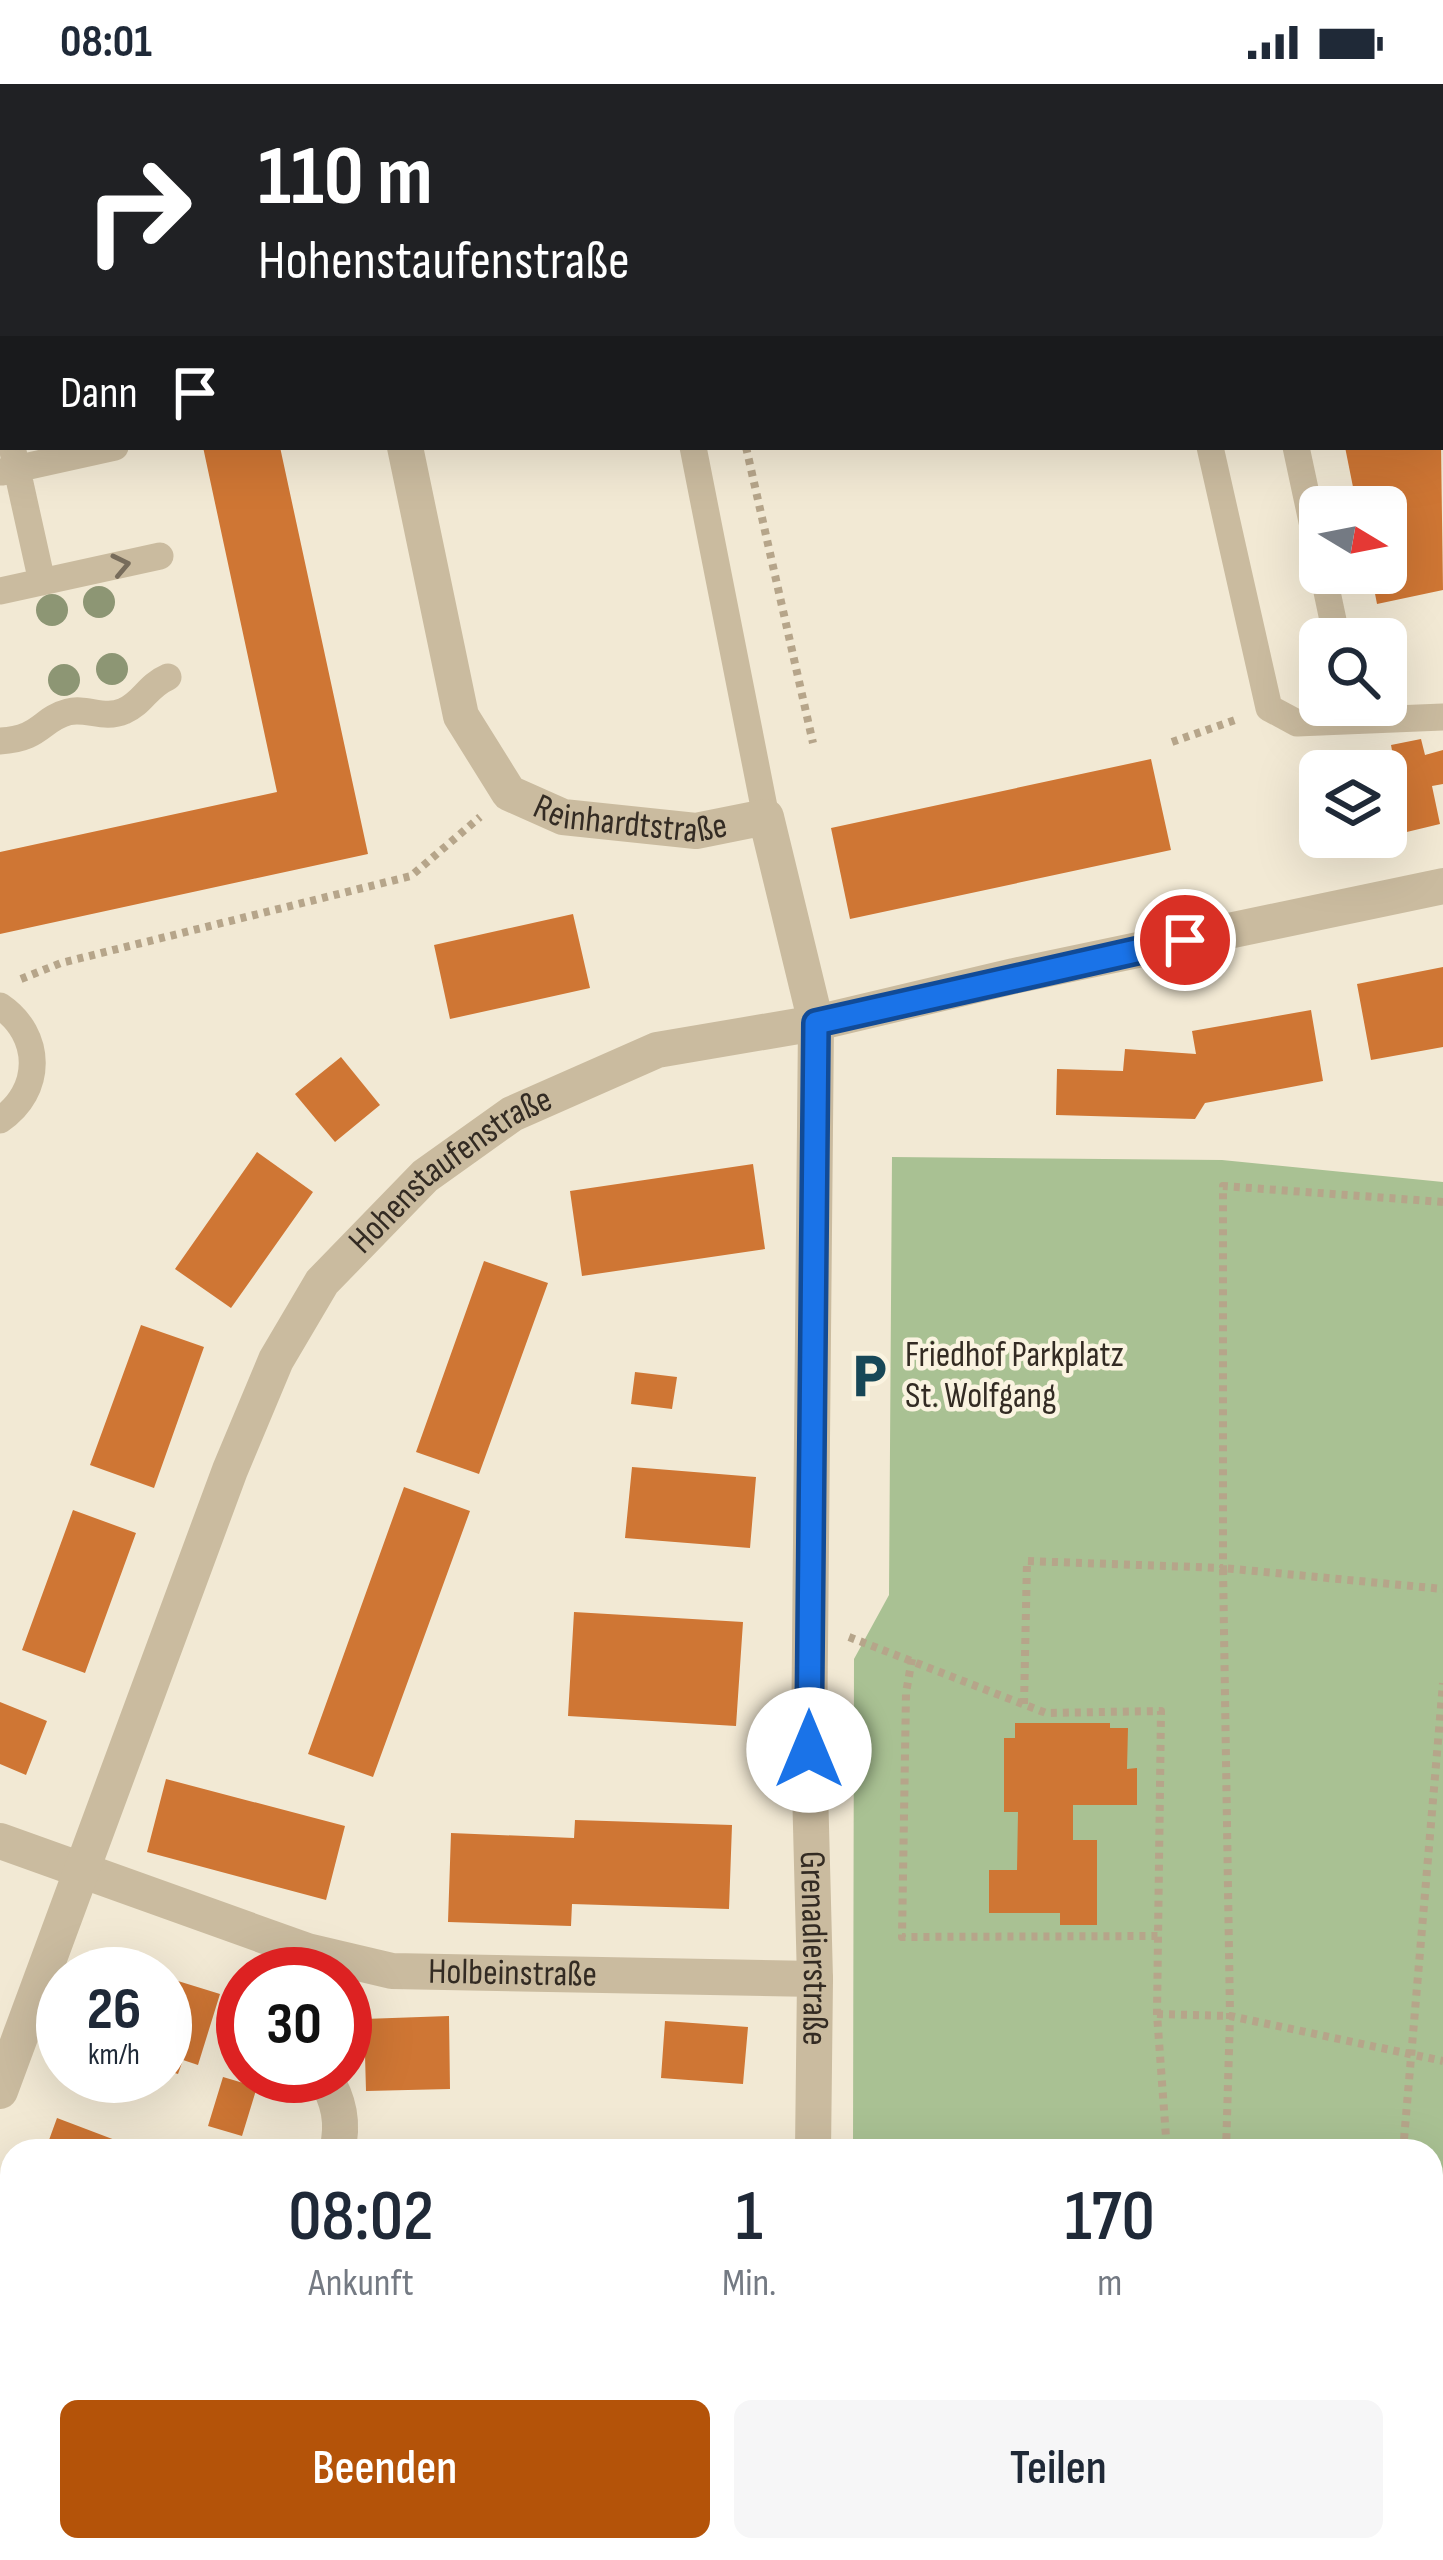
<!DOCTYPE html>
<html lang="de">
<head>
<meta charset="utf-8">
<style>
  :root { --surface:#fff; --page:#f6f6f7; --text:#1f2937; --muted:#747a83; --accent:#b45309 }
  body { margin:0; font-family:"Sofia Sans Condensed",sans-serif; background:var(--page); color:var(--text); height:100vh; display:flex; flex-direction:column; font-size:45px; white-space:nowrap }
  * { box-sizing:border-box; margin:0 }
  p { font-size:39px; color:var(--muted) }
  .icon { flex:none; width:66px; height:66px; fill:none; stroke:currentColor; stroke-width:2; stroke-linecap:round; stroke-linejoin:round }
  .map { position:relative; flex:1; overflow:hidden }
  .details { position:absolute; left:0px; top:2055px; width:1443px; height:423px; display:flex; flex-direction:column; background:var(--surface); border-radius:36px 36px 0 0; box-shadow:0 12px 48px #0002 }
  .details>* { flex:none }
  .guide { position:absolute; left:0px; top:0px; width:1443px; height:366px; box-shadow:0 12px 48px #0002; background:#202124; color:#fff; overflow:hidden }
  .needle { width:78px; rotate:100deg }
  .controls { position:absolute; left:1299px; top:402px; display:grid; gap:24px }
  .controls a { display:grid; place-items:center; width:108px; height:108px; border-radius:18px; background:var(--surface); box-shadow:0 12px 48px #0002; font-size:60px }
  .speed { position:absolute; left:36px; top:1863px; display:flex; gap:24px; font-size:60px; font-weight:700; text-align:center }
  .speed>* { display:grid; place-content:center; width:156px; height:156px; border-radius:50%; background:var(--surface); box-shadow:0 12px 48px #0002; line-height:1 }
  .speed small { font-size:30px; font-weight:400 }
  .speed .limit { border:18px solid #d22; background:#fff; color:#111 }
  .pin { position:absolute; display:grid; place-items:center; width:102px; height:102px; color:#fff; margin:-51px; border:6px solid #fff; border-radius:50%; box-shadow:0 3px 12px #0007 }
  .me { position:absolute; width:132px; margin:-66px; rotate:0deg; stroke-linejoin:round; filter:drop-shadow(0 0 9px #0008) }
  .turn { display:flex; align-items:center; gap:42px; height:252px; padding:0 60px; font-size:54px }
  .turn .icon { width:156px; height:156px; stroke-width:2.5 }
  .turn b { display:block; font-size:84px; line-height:102px }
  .then { display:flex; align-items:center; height:114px; padding:0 60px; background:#0003; gap:24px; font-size:45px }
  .eta { display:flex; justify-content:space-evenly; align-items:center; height:204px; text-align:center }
  .eta b { font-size:72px; font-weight:600; line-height:84px }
  .primary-button { display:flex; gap:24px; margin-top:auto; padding:24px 60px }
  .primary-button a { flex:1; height:138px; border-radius:18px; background:var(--accent); color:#fff; font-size:48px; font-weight:600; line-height:138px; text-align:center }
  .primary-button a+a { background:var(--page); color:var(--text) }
  .status { display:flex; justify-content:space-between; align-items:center; height:84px; padding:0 60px; background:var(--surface); direction:ltr }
  .status svg { height:33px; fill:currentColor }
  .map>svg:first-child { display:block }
</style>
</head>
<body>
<div class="status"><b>08:01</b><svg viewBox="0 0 49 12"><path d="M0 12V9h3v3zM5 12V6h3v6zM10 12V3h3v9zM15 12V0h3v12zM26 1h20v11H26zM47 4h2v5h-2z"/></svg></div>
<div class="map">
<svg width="1443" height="2476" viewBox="0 0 1443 2476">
  <rect width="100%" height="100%" fill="#f2e9d4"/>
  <path fill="#a9c193" d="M892,1073L1222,1076L1443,1098V2476H1186V2466H1431V2067H853L854,1575L889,1511Z"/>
  <path fill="#cf7634" d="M203,363H280L368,770L0,850V768L277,708Z
    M1345,363H1441L1443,506L1377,520L1371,489H1386V423H1357Z
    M1421,655L1425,671L1443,666V700L1432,702L1440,740L1386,753V687L1358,685L1394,677L1391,661Z
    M1151,675L1171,766L850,835L831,744Z
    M1320,694V753L1377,755L1316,769L1300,698Z
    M573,830L590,904L450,935L434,861Z
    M1443,883V963L1371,976L1357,900Z
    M1311,926L1323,997L1205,1019L1195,1035L1056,1031L1057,985L1123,987L1125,965L1196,970L1192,947Z
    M341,973L380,1021L335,1058L295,1010Z
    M257,1068L313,1108L231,1224L175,1185Z
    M753,1080L765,1165L582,1192L570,1107Z
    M484,1177L548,1199L479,1390L416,1368Z
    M141,1241L204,1263L154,1404L90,1381Z
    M635,1288L677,1293L672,1325L631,1320Z
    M632,1383L756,1393L750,1464L625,1454Z
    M404,1403L470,1427L373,1693L308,1670Z
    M73,1426L136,1449L85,1589L22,1566Z
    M574,1528L743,1538L736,1642L568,1632Z
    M0,1618L47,1637L26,1691L0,1680Z
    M1015,1639H1110V1644H1128L1127,1685L1137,1684V1721H1073V1756H1097V1841H1060V1829H989V1786H1017L1018,1728H1004V1654H1015Z
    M166,1695L345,1742L326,1816L147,1768Z
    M575,1736L732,1741L729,1825L572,1820L571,1842L448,1838L451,1749L574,1754Z
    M165,1893L220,1910L198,1981L183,1976L178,1990L165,1986Z
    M449,1932L450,2005L366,2007L364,1935Z
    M665,1937L748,1943L743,2000L661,1994Z
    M223,1993L257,2003L242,2052L208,2042Z
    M57,2034L144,2067H45Z
    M12,2188V2297L0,2292V2218Z
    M0,2309L12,2314V2349L0,2345Z
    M0,2398L12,2403V2440L0,2436Z"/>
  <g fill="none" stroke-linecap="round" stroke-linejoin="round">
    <path stroke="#b6a58a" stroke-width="8" stroke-dasharray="6 6" stroke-linecap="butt" d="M746,363L813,659
      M1172,658L1238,635
      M21,895L61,879L411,792L480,733
      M849,1553L1046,1629L1161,1627L1157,1930L1167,2067
      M912,1575L906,1609L902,1853L1158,1852
      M1024,1620L1027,1477L1223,1484V1102L1443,1118
      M1157,1930L1230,1932L1443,1977
      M1226,2067L1230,1932L1223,1484L1443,1505
      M1403,2067L1443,1599
      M1431,2418H1443
      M1216,2466V2476
      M1398,2466L1399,2476"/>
    <path stroke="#cabb9f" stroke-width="27" d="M614,0V3
      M1132,0L1133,3
      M956,3L969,0
      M0,219L3,220
      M0,281L3,279
      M0,311L3,324
      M12,363L42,498
      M693,363L766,733
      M1210,363L1269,624L1297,639L1443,633
      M1296,363L1320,475
      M2,388L115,363
      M1323,489L1337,555
      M0,507L160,472
      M0,657C41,655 41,635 68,628C86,623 104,636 124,627C143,619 147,602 168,593
      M0,922C43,951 43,1007 0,1036"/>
    <g stroke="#cabb9f" stroke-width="36">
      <path d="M0,104H3"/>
      <path id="s1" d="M405,363L461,632L509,709L563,733L696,747L766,733L816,939L809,1666L815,1895L813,2067"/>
      <path id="s2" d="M0,1757L307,1867L392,1887L815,1895"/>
      <path d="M324,1992C339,2016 344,2039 337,2067"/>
      <path id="s3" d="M0,2007L230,1386L276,1276L322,1198L425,1092L512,1030L657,966L816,939L1014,892L1443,802"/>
      <path d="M1166,2466L1167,2476"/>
      <path d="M235,2476L238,2466"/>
    </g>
  </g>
  <g fill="#8d9674">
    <circle cx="99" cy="518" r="16"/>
    <circle cx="52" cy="526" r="16"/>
    <circle cx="112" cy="585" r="16"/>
    <circle cx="64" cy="596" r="16"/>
  </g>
  <defs><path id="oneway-chevron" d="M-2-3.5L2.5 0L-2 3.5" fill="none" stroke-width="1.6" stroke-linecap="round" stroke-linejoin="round" transform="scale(3)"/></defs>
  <use stroke="#776c5b" href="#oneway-chevron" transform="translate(121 481) rotate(-12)"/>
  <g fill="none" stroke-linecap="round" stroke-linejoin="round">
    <defs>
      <path id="route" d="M809,1666L816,939L1185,856"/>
    </defs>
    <use href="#route" stroke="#114b97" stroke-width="30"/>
    <use href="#route" stroke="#1a73e8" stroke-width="21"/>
  </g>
  <defs>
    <symbol id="parking-bare" viewBox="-9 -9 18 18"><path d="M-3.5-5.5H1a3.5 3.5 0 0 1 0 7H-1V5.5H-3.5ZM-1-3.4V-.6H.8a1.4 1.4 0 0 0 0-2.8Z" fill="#174757" stroke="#faf3e0" stroke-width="2.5" paint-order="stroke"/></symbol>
  </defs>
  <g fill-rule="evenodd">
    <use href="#parking-bare" x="836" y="1259" width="66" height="66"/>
  </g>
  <g text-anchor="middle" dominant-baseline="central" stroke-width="9" stroke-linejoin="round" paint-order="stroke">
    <g font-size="36" fill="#332b23" stroke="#faf3e0">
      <text stroke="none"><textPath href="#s1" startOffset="492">Reinhardtstraße</textPath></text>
      <text stroke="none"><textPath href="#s3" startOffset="1044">Hohenstaufenstraße</textPath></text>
      <text stroke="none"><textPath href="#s1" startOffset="1767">Grenadierstraße</textPath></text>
      <text stroke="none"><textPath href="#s2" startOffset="534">Holbeinstraße</textPath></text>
    </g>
    <g font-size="36" fill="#332b23" stroke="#faf3e0" text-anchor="start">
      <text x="905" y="1271">Friedhof Parkplatz<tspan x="905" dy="41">St. Wolfgang</tspan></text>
    </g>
  </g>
</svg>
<div class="controls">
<a><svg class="needle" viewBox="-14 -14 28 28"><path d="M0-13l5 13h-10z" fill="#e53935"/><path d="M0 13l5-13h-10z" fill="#747a83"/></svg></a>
<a><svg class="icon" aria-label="search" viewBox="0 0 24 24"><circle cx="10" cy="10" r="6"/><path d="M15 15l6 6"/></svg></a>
<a><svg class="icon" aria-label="layers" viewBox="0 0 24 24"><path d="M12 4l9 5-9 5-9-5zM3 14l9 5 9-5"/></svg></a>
</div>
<div class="speed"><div>26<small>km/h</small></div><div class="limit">30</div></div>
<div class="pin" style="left:1185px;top:856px;background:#d93025"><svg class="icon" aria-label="arrive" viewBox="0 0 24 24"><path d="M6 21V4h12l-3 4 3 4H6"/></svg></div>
<svg class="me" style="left:809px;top:1666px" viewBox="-20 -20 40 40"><circle r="19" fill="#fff"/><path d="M0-13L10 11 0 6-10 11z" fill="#1a73e8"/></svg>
<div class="guide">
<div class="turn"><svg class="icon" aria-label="right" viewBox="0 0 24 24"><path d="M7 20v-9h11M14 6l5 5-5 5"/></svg><div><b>110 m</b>Hohenstaufenstraße</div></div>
<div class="then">Dann<svg class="icon" aria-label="arrive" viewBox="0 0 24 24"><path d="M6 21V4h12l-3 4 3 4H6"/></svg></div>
</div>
<section class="details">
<div class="eta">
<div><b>08:02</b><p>Ankunft</p></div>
<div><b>1</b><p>Min.</p></div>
<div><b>170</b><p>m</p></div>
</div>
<div class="primary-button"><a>Beenden</a><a>Teilen</a></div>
</section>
</div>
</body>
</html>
